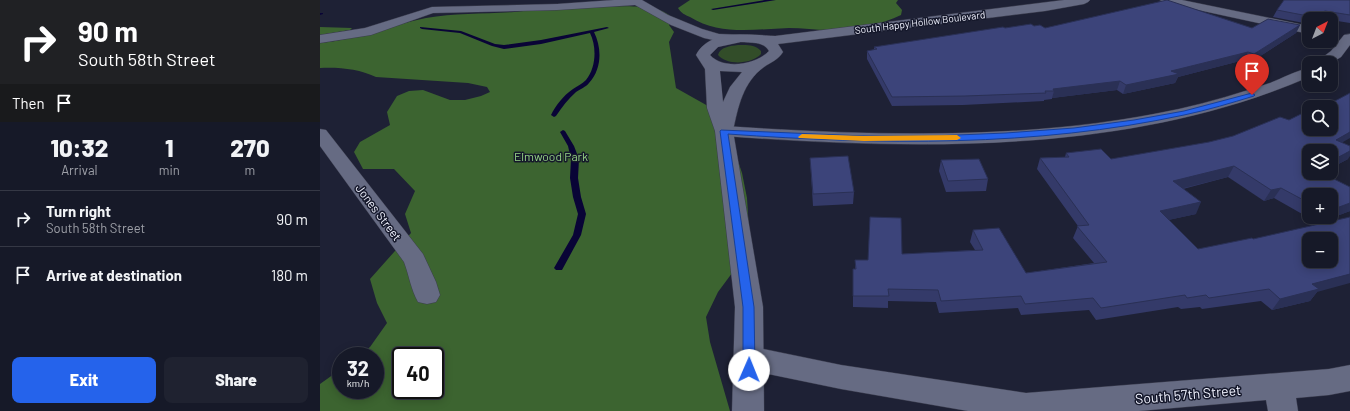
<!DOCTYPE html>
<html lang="en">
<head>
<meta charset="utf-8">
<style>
  :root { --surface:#161928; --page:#1f2230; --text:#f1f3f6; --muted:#9ea0a8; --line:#353845; --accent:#2563eb }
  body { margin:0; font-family:Barlow,sans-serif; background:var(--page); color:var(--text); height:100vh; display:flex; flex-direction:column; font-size:15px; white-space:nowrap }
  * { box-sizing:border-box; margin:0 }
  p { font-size:13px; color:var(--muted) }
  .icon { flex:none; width:22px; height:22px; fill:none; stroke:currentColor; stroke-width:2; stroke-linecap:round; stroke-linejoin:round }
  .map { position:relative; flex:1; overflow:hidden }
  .details { display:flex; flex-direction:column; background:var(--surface); width:320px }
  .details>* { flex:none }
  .top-card { background:#202124; color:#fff; overflow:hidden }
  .needle { width:26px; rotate:42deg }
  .fabs { position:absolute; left:982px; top:12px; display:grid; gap:8px }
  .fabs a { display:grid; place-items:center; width:36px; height:36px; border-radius:8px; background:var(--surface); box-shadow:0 2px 10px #0003,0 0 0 1px var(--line); font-size:20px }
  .speed { position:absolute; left:12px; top:347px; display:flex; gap:8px; font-size:20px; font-weight:700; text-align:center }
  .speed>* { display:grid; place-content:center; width:52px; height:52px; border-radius:50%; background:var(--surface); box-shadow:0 2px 10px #0003,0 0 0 1px var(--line); line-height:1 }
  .speed small { font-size:10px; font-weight:400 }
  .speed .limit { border:2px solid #111; border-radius:6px; background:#fff; color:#111 }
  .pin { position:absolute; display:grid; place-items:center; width:34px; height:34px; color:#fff; margin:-41px -17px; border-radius:50% 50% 50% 0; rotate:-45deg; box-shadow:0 0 4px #0007 }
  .pin .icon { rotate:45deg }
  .me { position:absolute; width:44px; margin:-22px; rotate:1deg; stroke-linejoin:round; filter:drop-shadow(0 0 3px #0008) }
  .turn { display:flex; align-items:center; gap:14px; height:84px; padding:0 12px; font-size:18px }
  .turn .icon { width:52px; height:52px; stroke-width:2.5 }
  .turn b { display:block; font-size:28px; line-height:34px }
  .then { display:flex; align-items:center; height:38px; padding:0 12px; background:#0003; gap:8px; font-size:15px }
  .eta { display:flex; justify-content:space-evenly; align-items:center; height:68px; text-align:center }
  .eta b { font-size:24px; font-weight:800; line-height:28px }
  .primary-button { display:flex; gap:8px; margin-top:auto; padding:8px 12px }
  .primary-button a { flex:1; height:46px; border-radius:8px; background:var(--accent); color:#fff; font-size:16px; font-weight:800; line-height:46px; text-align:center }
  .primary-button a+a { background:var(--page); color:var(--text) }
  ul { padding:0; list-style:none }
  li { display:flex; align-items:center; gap:12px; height:56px; padding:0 12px; border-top:1px solid var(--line) }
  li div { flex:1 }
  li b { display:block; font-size:15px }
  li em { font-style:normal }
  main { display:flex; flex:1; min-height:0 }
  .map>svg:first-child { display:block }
</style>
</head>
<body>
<main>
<section class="details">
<div class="top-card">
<div class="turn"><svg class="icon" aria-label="right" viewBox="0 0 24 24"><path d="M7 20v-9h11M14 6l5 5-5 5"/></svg><div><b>90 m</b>South 58th Street</div></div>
<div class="then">Then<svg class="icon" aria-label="arrive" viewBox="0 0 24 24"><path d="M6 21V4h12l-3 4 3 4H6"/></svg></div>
</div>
<div class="eta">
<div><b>10:32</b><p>Arrival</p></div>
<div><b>1</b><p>min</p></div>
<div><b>270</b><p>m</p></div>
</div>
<ul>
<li><svg class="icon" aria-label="right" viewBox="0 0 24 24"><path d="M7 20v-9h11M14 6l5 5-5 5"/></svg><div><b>Turn right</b><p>South 58th Street</p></div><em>90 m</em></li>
<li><svg class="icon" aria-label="arrive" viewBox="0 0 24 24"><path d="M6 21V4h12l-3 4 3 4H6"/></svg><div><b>Arrive at destination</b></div><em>180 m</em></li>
</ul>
<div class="primary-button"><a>Exit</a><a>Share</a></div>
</section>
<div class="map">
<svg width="1030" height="411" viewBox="0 0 1030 411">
  <rect width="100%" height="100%" fill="#1e2135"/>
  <path fill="#324d29" d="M418,45C426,45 435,44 441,51V54C432,64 407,66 398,55C400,47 410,46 418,45Z"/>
  <path fill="#3c6430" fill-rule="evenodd" d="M370,0H578L576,3L582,10L581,15C561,25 531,31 509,30C496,30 482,28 469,28C435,29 400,36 370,17C365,15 361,13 358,8Z
    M270,5C292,9 339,0 353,19L349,25L354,32L349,42L356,88L388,106L415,152L422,173L427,198L429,230L418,265L398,292L386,317L390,342L410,411H0V384L21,369V390H55V356H38L50,347L67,323L57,303L50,279L91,233L85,214L95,191L74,169H43L34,152L40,142L70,125L67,112L77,96L89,91L103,90L130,100H145L161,96L170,92L167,87L148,83L56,77C39,69 19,67 0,68V43C37,40 70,25 106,18C135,13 165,14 194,12C219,9 244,7 270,5ZM81,356H115V390H81Z
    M0,27L32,28L30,30L0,35Z"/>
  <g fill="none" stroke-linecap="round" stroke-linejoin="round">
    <path fill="#090436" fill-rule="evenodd" d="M445,0H456L393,10L391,9Z
      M0,13H3V14L0,15Z
      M100,27L141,31L175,44L184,45L221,40L287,27L289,28L274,32C282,48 282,69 269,83C266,87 260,89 256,92C248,99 242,107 236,116L234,117L231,115C236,105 243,96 253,89C257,86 262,84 266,80C276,68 277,47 270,33L221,44L184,49L172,46L140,33L102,29L100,28Z
      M243,130L245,131L254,146L259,159L258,178L261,197L266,214L261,235L242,270H236L234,268L253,235L258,214L253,197L250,178L251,159L248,146L240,132Z"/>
    <defs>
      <path id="minor" d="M294,0H322L348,15L382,29L399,34L426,35L428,38L426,41L402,42L384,38L351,25L315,5L237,10L113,13L51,35L0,43V35L45,28L112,7L237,4Z
        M840,0H862L989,26V34L846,3Z
        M1030,34V45L1021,57L1011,63H995L1011,51L1024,35Z
        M989,68V77C808,155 597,150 404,136L398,135L395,131L398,127L404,126C554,136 712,141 859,109C890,102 920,93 950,83C963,78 975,71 989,68Z
        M0,129L6,130L103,254L116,282L120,295L116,302L107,304L98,302C91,290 89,275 84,262L0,146Z
        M429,346L521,365L706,393L1009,369L1030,365V391L1009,395L976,398L978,411H948L946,400L819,411H648L521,389L429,370L419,366L415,358L419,350Z"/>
      <path id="tertiary" d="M744,0H770L768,2L764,4L725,11L458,44L463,52C458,60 451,62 444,67C423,82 418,107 413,131L443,307L444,411H412L415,307L395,131L387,108L385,69L376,55C390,28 430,35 455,36ZM421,42C430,43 444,41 449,51C436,65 403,70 390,55L398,47ZM400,71L422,72L410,87L403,102Z"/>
    </defs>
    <use href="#minor" stroke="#3b3d4e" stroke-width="1"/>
    <use href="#tertiary" stroke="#3b3d4e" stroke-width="1"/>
    <use href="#minor" fill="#666b83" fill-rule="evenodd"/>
    <use href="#tertiary" fill="#666b83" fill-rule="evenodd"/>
  </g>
  <path fill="#343a69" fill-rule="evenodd" d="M1030,0V23L1011,20V19L1001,18L999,19H989V24L953,17L957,10Z
    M980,25L976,33L931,62L924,60L858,77L855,83L803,94L797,90L732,98V99L724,100V101L643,105L572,106L547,59V51L554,50V47L685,28L714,26L725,28H932Z
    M1022,143L1028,159L1011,168V151L989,173L1030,187V211L998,223L954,198L944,201L908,177L863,189L876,214L848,220L878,249L997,292L990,301L952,310L941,301L882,309L880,307L861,309L858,307L776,320L769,310L701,315L698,308L619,313L616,302L568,301V308L533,307V269H535V260H548L582,254L655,250L650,242L653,230L706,273L774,263L753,238L758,226L717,169L720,158L745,157L746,153L791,159ZM989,195L1011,217H989Z
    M490,158L534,192L533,204L493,206Z
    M621,160L668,179L666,191L626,192L619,171Z"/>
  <path fill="#2a3055" d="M1005,11L1001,18L999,19H992L993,17Z
    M980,25L976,33L931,62L934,54Z
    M928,52L924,60L858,77L855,83L803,94L806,85L851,71Z
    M800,81L797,90L732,98L734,91L733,89Z
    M1030,132V138L1009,150L1016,140Z
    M1030,151V156L1028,159L1011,168V161Z
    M914,166L908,177L848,192L853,181Z
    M961,188L954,198L944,201L951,190Z
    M881,202L876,214L835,223L840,211Z
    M1030,203V211L998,223L1003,217H1011V210Z
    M1030,274V283L997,292L990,301L952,310L960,299L992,284Z"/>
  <path fill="#3c447a" stroke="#2a3055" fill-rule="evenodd" d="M847,0L932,28L948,19L980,25L934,54L928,52L851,71L859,74L806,85L800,81L733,89L734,91H725L726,93L645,96L572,97L547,51L557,49L554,47L683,27L685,28L711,24L714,26L720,25L725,28Z
    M964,0H1030V15L1005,11L993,17L957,10Z
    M1030,93V132L1016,140L1030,146V151L1011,161V151H989V173H1002L1030,187V203L1011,210V195H989V203L961,188L951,190L914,166L853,181L881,202L840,211L878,249L932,238L933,239L1030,217V274L992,284L999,289L960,299L949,289L889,298L886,295L867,298L865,295L781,308L773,298L705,304L701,296L621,301L618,290L568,289L569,296H533V269H536L535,260H548L550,217L581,218L582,254L663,250L653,230L679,228L706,273L787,262L757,226L769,225L720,158L749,157L746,153L781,149L791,159L889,142L913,136L960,117L969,120L989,110V129H1011V107H996L1009,100L1013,102ZM989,239H1011V261H989Z
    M528,156L534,192L493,194L490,158Z
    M659,159L668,179L628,181L621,160Z"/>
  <path fill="#2563eb" stroke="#184099" d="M932,93L935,95L934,96C911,103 888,110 864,115C715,147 560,145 408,134L434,307L435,370L434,374L429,376L425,374L423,370V307L400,131L401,130L544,136H613L686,133L754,128L814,120L864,111Z"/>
  <path fill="#f59e0b" d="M482,134L544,136L637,135L641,138L637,140L544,141L479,138L478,137Z"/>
  <g text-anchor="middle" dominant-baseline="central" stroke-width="3" stroke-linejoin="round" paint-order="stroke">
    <g font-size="10" fill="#f0f2fe" stroke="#15182b">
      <text transform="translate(600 22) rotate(-7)">South Happy Hollow Boulevard</text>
    </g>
    <g font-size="12" fill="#97d386" stroke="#15182b">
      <text x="231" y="156">Elmwood Park</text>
    </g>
    <g font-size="12" fill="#f0f2fe" stroke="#15182b">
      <text transform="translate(59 212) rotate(53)">Jones Street</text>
    </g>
    <g font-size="14" fill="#f0f2fe" stroke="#15182b">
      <text transform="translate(868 394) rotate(-5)">South 57th Street</text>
    </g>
  </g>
</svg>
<div class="fabs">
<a><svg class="needle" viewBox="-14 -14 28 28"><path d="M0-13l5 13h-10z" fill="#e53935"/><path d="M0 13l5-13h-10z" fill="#9ea0a8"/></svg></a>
<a><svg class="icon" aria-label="sound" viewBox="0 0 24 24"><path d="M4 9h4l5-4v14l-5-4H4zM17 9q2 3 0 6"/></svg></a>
<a><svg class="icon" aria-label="search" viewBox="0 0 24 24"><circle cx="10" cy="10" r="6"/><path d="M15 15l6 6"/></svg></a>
<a><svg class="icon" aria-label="layers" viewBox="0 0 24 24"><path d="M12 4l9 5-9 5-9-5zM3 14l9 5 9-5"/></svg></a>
<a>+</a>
<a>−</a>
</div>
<div class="speed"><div>32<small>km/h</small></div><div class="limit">40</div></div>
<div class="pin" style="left:932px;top:95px;background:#d93025"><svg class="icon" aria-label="arrive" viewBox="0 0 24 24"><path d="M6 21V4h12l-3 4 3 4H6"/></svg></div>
<svg class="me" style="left:429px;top:370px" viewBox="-20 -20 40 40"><circle r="19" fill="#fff"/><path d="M0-13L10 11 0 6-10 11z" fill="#2563eb"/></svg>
</div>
</main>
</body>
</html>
